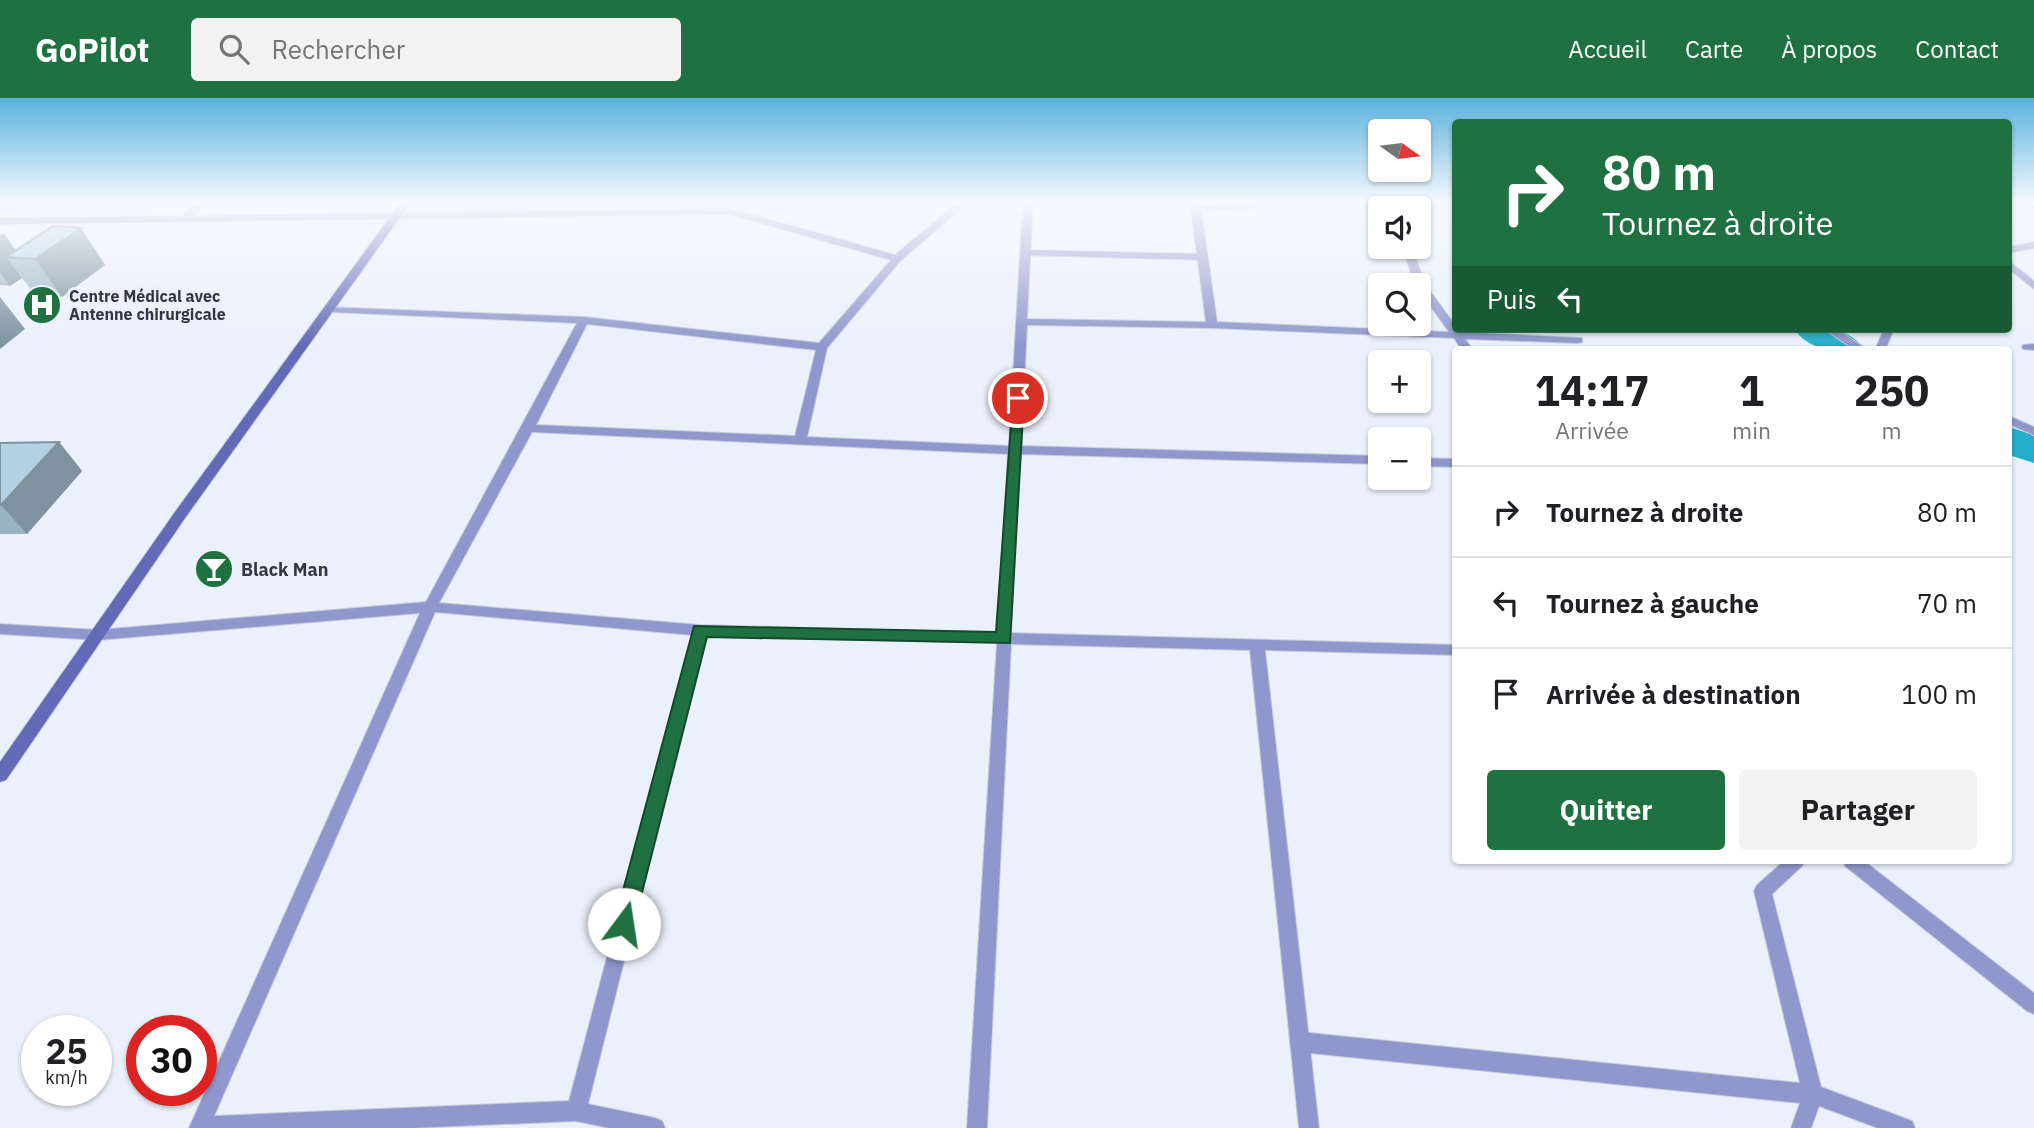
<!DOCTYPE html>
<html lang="fr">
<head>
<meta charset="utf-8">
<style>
  :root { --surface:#fff; --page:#f2f2f2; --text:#202124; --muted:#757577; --line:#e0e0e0; --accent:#1f7142 }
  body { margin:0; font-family:"IBM Plex Sans",sans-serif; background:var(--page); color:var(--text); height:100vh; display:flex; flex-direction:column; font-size:26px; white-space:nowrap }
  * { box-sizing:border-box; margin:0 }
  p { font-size:23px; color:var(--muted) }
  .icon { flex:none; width:38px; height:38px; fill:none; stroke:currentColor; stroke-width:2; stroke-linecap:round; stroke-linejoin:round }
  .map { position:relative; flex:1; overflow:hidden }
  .drawer { position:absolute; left:1452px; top:248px; width:560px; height:518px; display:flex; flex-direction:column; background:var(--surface); border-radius:7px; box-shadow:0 2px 5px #0004 }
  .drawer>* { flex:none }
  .hud { position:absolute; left:1452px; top:21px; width:560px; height:214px; border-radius:7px; box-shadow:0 2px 5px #0004; background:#1f7142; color:#fff; overflow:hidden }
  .needle { width:46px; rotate:104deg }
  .tools { position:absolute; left:1368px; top:21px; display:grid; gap:14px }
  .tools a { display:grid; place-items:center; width:63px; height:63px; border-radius:7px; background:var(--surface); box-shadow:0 2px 5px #0004; font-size:35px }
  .speed { position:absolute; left:21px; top:917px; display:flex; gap:14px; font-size:35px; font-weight:700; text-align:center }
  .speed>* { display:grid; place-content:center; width:91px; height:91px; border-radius:50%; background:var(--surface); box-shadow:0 2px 5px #0004; line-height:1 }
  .speed small { font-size:18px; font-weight:400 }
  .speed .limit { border:10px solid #d22; background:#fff; color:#111 }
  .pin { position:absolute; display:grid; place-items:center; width:60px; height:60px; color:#fff; margin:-30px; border:4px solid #fff; border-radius:50%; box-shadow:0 2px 7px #0007 }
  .me { position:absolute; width:77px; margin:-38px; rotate:14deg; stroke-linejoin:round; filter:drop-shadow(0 0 5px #0008) }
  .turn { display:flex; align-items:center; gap:24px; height:147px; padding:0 35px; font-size:32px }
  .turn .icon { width:91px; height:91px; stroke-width:2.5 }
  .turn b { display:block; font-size:49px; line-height:60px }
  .then { display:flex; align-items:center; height:66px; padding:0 35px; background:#0003; gap:14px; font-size:26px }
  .eta { display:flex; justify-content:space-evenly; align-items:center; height:119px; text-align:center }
  .eta b { font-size:42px; font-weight:700; line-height:49px }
  .primary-button { display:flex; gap:14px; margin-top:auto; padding:14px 35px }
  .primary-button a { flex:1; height:80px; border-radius:7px; background:var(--accent); color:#fff; font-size:28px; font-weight:700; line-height:80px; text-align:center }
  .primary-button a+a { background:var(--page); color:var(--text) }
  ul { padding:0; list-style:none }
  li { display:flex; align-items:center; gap:21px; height:91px; padding:0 35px; border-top:2px solid var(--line) }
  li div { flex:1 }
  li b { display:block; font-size:26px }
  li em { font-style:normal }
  header { display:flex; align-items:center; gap:42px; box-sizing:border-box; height:98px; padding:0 35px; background:var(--accent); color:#fff }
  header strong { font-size:33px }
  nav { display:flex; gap:38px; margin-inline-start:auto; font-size:24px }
  .search { width:490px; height:63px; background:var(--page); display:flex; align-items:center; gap:18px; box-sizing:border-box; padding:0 24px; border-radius:7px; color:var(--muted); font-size:26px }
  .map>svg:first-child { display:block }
</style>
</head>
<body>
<header>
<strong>GoPilot</strong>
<div class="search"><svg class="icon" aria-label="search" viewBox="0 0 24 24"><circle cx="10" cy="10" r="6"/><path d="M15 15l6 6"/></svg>Rechercher</div>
<nav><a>Accueil</a><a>Carte</a><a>À propos</a><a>Contact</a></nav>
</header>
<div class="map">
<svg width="2034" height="1030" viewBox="0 0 2034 1030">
  <rect width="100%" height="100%" fill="#eaf1fc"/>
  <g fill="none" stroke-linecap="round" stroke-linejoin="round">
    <path fill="#25adc9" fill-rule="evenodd" d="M1794,231C1822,231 1848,227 1865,252C1838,252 1812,256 1794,231Z
      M2009,329L2034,337V365L2009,357Z"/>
    <defs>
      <path id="service" d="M1268,104L1253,111L1196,112L1191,109L1196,106Z
        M1026,152L1203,156L1208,159L1203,162L1023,157L1021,155Z
        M2009,163L2034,183V191L2009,171Z
        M1884,231H1894L1885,252H1875Z
        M2034,246V252L2023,251L2022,249L2023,247Z
        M1784,763H1804L1802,768L1772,796L1821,989L1912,1023L1915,1030H1878L1819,1008L1811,1030H1791L1800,1005L1300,954L1293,951L1290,944L1293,937L1300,934L1800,985L1754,793L1757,787Z"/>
      <path id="minor" d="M196,104H206L193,118L729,110L895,157L958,104H969L900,163L827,250L807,339L1009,348L1023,104H1033L1027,221L1206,224L1190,104H1200L1217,224L1449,234L1419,192V187L1415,186L1402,149H1412L1425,186L1460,234L1582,240V244L1578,245L1465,241L1473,252H1462L1454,240L1212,230L1027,227L1021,348L1381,358V366L1020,356L1011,535L1456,547V557L1265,552L1319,1030H1299L1250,552L1011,546L987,1030H967L997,545L706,537L588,1006L655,1020L662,1023L665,1030H609L576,1023L411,1030H189L420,515L98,542L93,541L91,537L93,533L98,532L426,504L577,225L330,214L325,211L326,209L584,219L819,245L891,162L729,116L0,126V120L182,118ZM587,226L816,252L795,338L536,327ZM532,334L1008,356L997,535L700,527L439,505ZM435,514L692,537L569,1003L214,1018Z
        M1363,104H1373L1381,113V122Z
        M2028,104H2034V110L2031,109Z
        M2034,144V150L2009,155V149Z
        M1824,231H1836L1868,252H1855Z
        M2009,318L2034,329V337L2009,326Z
        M1419,360L1456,361V369L1419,368Z
        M1843,763H1864L2034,895V916L2027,913L1845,768Z"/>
      <path id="tertiary" d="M0,526L98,532L103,533L105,537L103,541L98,542L0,536Z"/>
      <path id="secondary" d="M401,104H411L185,420L6,682L0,684V664L175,414Z"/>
    </defs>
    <use href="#service" stroke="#c5ccd7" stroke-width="2"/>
    <use href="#minor" stroke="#c5ccd7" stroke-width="2"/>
    <use href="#tertiary" stroke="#c5ccd7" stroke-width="2"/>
    <use href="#secondary" stroke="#c5ccd7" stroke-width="2"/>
    <use href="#service" fill="#8f97cc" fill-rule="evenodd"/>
    <use href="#minor" fill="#8f97cc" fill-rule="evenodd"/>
    <use href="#tertiary" fill="#8f97cc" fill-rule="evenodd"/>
    <use href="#secondary" fill="#636ab7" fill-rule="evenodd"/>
  </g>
  <path fill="#9bb4c4" d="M81,130L105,167L62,199L34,196L22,180L10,188L0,187V136H4L16,152Z
    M59,344L82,373L27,436H0V345Z"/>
  <path fill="#7e92a0" d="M81,130L105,167L62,199L35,161Z
    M4,136L21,160L6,159L22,180L10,188L0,174V139Z
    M0,199L25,231L0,251Z
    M59,344L82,373L27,436L1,407Z"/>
  <path fill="#b4d1e4" stroke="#7e92a0" stroke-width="2" d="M53,128L81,130L35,161L6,159Z
    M59,344L1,407H0V345Z"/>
  <linearGradient id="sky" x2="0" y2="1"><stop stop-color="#5ab1dc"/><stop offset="0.42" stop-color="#f6f9fe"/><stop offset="1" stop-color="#f6f9fe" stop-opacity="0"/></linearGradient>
  <rect width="2034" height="248" fill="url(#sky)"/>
  <path fill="#1f7142" stroke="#14492b" stroke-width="2" d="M1013,298L1024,300L1010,545L707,539L634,826L631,833L624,836L617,833L614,826L694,528L996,534Z"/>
  <defs>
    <symbol id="hospital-disc" viewBox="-11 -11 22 22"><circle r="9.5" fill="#1f7142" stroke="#eaf1fc"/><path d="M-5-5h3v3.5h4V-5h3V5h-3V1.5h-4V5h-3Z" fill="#fff"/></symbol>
    <symbol id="bar-disc" viewBox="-11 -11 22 22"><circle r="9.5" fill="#1f7142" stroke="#eaf1fc"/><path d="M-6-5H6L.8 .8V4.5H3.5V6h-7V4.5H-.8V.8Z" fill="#fff"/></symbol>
  </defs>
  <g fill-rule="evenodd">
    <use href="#hospital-disc" x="20" y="185" width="44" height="44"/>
    <use href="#bar-disc" x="192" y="449" width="44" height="44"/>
  </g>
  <g text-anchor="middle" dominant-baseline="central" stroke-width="6" stroke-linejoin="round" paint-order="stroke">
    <g font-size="16" font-weight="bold" fill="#313842" stroke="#eaf1fc" text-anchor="start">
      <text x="69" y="198">Centre Médical avec<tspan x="69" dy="18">Antenne chirurgicale</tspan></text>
    </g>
    <g font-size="18" font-weight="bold" fill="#313842" stroke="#eaf1fc" text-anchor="start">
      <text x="241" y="471">Black Man</text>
    </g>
  </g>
</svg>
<div class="tools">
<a><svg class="needle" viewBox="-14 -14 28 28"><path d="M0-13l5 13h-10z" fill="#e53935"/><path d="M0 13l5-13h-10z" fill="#757577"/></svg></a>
<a><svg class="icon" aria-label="sound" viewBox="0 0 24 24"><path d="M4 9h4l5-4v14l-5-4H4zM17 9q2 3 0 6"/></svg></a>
<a><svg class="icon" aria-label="search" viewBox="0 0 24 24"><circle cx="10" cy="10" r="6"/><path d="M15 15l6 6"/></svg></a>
<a>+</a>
<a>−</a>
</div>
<div class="speed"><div>25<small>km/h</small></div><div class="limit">30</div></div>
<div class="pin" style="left:1018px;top:300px;background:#d93025"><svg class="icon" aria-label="arrive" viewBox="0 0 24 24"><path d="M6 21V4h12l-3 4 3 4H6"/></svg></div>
<svg class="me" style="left:624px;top:826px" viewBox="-20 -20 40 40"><circle r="19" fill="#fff"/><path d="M0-13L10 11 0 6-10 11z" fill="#1f7142"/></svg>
<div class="hud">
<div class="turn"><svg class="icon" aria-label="right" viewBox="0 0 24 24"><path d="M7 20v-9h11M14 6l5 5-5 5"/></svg><div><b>80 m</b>Tournez à droite</div></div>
<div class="then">Puis<svg class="icon" aria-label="left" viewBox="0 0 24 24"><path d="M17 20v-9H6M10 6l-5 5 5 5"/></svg></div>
</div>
<section class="drawer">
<div class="eta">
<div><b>14:17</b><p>Arrivée</p></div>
<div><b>1</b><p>min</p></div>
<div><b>250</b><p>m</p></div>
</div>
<ul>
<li><svg class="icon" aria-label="right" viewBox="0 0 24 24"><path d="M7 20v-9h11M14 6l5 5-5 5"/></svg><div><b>Tournez à droite</b></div><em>80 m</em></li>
<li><svg class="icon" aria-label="left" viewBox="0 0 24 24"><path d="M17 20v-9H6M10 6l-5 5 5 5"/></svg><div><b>Tournez à gauche</b></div><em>70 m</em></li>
<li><svg class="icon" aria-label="arrive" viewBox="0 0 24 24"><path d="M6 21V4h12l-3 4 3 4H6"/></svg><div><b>Arrivée à destination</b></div><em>100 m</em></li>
</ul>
<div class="primary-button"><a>Quitter</a><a>Partager</a></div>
</section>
</div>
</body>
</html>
